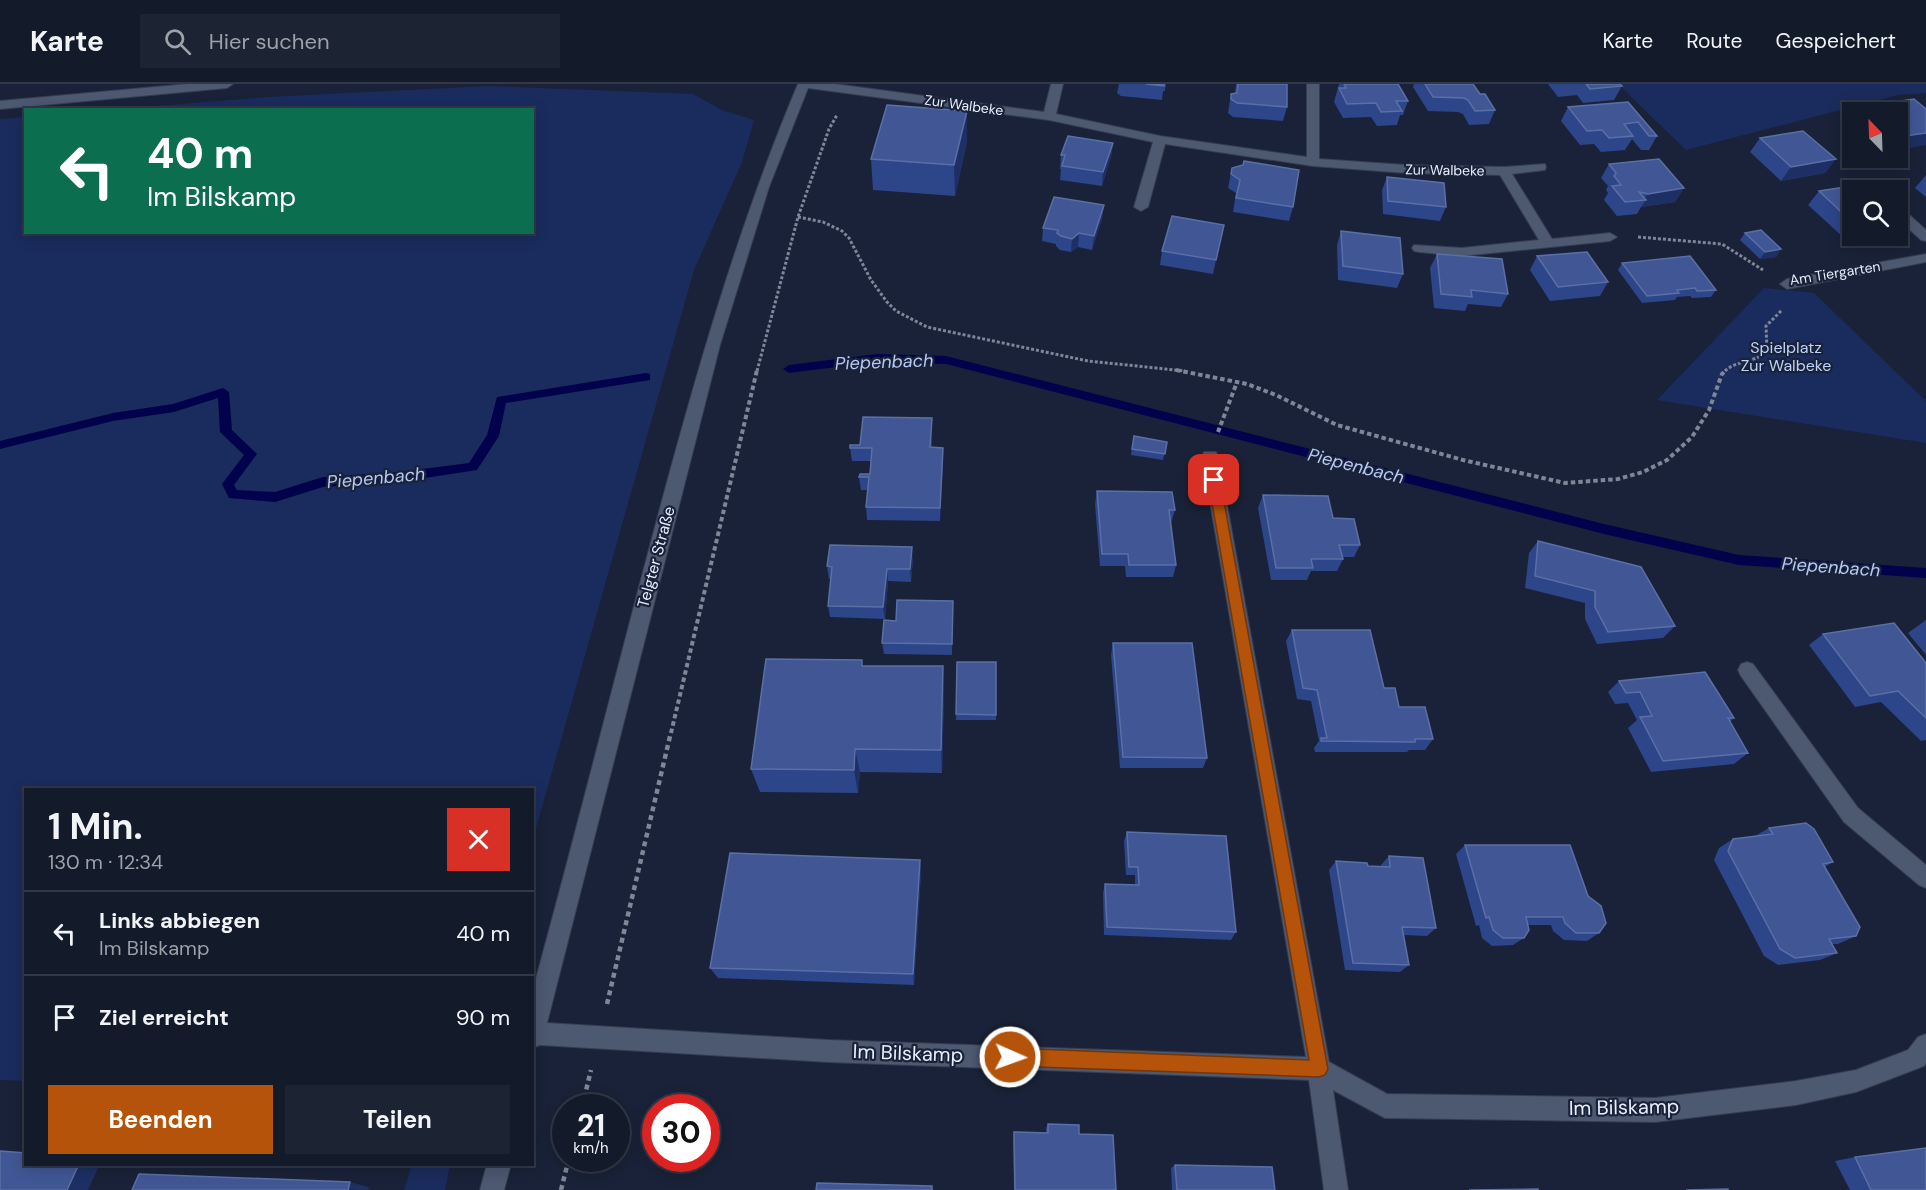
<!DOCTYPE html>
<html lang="de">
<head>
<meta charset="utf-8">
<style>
  :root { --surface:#131a2a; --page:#1c2332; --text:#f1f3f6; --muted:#9da1a8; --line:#323847; --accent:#b45309 }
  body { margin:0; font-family:"DM Sans",sans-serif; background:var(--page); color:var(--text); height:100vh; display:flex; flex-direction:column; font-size:22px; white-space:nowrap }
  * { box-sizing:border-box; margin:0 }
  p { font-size:20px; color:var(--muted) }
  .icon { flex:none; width:33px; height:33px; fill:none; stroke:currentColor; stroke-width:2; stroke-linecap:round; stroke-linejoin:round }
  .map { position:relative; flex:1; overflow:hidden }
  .side { position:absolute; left:24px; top:704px; width:510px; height:378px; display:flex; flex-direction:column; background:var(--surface); border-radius:0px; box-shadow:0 3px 15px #0003,0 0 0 2px var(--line) }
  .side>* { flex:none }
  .top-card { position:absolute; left:24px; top:24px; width:510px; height:126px; border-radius:0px; box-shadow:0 3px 15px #0003,0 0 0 2px var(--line); background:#0b6e4f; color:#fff; overflow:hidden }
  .needle { width:39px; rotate:337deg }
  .tools { position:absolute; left:1842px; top:18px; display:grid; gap:12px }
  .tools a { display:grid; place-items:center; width:66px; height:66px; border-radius:0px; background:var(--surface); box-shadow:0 3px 15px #0003,0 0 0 2px var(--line); font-size:30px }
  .speed { position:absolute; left:552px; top:1010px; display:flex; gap:12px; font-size:30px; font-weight:700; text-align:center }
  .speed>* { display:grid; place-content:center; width:78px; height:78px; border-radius:50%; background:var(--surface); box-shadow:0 3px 15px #0003,0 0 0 2px var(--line); line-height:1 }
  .speed small { font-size:15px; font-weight:400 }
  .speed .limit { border:9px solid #d22; background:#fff; color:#111 }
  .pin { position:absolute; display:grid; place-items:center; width:51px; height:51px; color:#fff; margin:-26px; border-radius:12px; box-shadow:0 3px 9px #0006 }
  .me { position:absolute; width:66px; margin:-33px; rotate:92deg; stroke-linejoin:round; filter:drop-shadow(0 0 4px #0008) }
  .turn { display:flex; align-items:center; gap:21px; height:126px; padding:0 24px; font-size:27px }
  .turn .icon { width:78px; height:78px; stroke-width:2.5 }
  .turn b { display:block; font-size:42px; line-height:51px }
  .round { display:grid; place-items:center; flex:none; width:63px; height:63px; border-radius:0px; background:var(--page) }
  .headline { display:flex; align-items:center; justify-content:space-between; height:102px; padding:0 24px }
  h1 { font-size:36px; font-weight:700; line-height:45px }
  .button { display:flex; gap:12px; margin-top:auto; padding:12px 24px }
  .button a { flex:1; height:69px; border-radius:0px; background:var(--accent); color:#fff; font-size:24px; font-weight:700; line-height:69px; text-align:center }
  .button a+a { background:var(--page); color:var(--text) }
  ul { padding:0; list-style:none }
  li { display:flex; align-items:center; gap:18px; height:84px; padding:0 24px; border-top:2px solid var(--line) }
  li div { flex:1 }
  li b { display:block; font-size:22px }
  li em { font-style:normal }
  header { display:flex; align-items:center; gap:36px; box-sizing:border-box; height:84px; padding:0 30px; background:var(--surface); border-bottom:2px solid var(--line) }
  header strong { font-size:28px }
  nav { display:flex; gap:33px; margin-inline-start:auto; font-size:21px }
  .search { width:420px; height:54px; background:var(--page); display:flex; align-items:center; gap:15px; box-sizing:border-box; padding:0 21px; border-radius:0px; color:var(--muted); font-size:22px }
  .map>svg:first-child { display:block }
</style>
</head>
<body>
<header>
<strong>Karte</strong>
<div class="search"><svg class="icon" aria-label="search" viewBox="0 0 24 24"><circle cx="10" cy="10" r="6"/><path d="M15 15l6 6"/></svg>Hier suchen</div>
<nav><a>Karte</a><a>Route</a><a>Gespeichert</a></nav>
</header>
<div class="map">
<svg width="1926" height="1106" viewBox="0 0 1926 1106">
  <rect width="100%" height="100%" fill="#192238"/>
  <path fill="#1a2c5d" d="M1618,0H1926V9L1898,11L1686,66Z
    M489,2L693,10L722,26L754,36L742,78L694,186L533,755L532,705H26L25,997L0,996V35L25,33L26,148H532V26L118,25L267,13Z
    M1764,204L1814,209L1926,317V359L1657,316Z
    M412,1080H450L445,1106H404Z"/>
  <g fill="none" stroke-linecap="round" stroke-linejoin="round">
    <path fill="#02024c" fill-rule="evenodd" d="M877,270L946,272L1604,440L1739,471L1926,484V494L1739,481L1604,450L946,280L877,278L789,289L783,285L789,281Z
      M646,289L650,290V296L506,319L499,352L477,386L399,398L323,403L275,418L229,414L222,400L244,371L220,348L218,314L174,328L113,337L0,365V357L113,329L173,320L223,304L229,308L232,346L257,370L234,401L237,406L275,408L323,393L399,388L469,379L487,351L497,313Z"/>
    <defs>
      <path id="minor" d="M188,0H233L227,4L0,25V17Z
        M798,0H835L1044,28L1051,0H1063L1056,30L1160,52L1307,73V0H1319V75L1406,81L1504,83L1545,80L1546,83L1545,86L1512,90L1552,155L1610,149L1617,153L1610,157L1462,172L1419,168L1414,167L1412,164L1414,161L1462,164L1539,156L1500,91L1406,89L1313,82L1165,60L1148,123L1141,127L1134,123L1153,58L1049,36L808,4L769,103L720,261L547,939L828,956L1306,973L1202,372L1204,368H1216L1218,372L1329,978L1387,1010L1655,1014L1796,997L1856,986L1908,966L1918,953L1926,950V979L1924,982L1856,1008L1796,1021L1655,1038L1385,1034L1333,1006L1348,1106H1324L1309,996L828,978L540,961L532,964V909C575,753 614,596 656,439C696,290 738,142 798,0Z
        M1864,95L1869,96L1878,106H1865L1857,99Z
        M1898,124L1903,125L1926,146V157L1921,156L1898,135Z
        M1926,170V178L1787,205L1780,200L1787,195Z
        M1747,578L1753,580L1858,724L1926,781V804L1919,801L1844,738L1741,592L1738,586L1741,580Z
        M487,1080H511L504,1106H480Z"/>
    </defs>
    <use href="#minor" stroke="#373d50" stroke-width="2"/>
    <path stroke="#7e8698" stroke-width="3" stroke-dasharray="3 2" stroke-linecap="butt" d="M798,133L823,138L842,147L849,154L871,196L887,218L896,227L927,243L1088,277L1185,287
      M1638,153L1722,160L1763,186
      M757,287L798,133L829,45L837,31
      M1725,287C1736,276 1757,279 1767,266L1766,242L1782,226"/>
    <path stroke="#7e8698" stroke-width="4" stroke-dasharray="4.5 3" stroke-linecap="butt" d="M1176,286L1247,300L1276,311L1337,341L1463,376L1565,399L1618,395L1643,388L1667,376L1692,353L1709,326L1722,290L1726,286
      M1218,348L1237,298
      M671,649L757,286"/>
    <path stroke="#7e8698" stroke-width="4.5" stroke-dasharray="5 4" stroke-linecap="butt" d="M607,920L671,648
      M582,1023L591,986
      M561,1106L569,1074"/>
    <use href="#minor" fill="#4d5871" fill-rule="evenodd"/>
  </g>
  <path fill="#2d4589" d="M1119,0H1166L1165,7H1163L1162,16L1121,12L1117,9Z
    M1236,0H1287V23L1283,37L1233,33L1228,29L1231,10L1235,9Z
    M1339,0H1398L1408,17L1403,31H1400L1397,41L1377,42L1371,33L1343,34L1334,18Z
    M1414,0H1473L1480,10L1495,26L1489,40L1469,41L1463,30L1458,28L1428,27L1413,3Z
    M1548,0H1620L1622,2L1614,16L1583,19L1577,11L1558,13Z
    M1628,18L1657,52L1649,66H1641L1632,55L1625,66L1601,68L1594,60L1580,61L1561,37L1568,23Z
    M1868,22L1926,25L1898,66V28H1863Z
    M967,27V58L955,112L873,106L871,75Z
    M1760,54L1836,75L1825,89L1781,97L1750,68Z
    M1113,59L1111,73L1102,102L1060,96L1061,85H1060L1061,71Z
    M1609,80L1684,104L1675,118L1641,123L1637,130L1617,132L1604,116L1608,109L1606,106L1608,102L1601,94Z
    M1243,81L1293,123L1289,137L1233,128L1236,109L1228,104L1232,84Z
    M1926,91V113L1915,104Z
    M1387,93L1446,123L1440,137L1383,130L1382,106Z
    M1852,106V151L1843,153L1808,121L1819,107Z
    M1104,121L1102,135L1092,166L1078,163L1071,168L1060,166L1056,162V160L1042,157L1043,144Z
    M1341,147L1403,190L1397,204L1338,196L1337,161Z
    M1745,149L1781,165L1776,173L1760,175L1740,156Z
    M1162,167L1216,176L1213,190L1160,181Z
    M1437,170L1508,210L1501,223L1468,220L1465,227L1434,224L1430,184Z
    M1537,172L1608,198L1600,212L1550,217L1530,186Z
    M1622,179L1716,206L1711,213L1692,214L1690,212L1677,213L1675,216L1642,219L1618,186Z
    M932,334V363L943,377L940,437L867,436L866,423L868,406H861L859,393L870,390L871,377H852L850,364Z
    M1134,352L1167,358L1163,376L1131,371Z
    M1097,407L1175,426L1171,439L1176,481L1173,493H1126L1125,482H1100L1095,420Z
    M1263,411L1333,434L1360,461L1354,473H1342L1343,475L1337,487H1311L1307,496H1271L1258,424Z
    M1538,457L1675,542L1663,554L1597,560L1585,535V519L1525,504L1529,469Z
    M913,475L911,498L888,497L885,535L830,533L828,522L831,495H829L827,482Z
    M953,517L952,571L884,570L882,559L896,537Z
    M1926,536V571L1908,549Z
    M1292,546L1384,604L1399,623L1433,655L1425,666H1409L1407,668H1315L1314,664L1319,657L1311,617L1297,615L1286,557Z
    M1823,550L1926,579V656L1921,657L1881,618L1855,623L1809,561Z
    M1113,559L1207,674L1203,684H1120L1111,571Z
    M957,578L996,631V636H956Z
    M863,582L944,608L942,689L860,688L858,709L760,708L751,685Z
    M1619,597L1734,634L1730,638L1748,669L1734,680L1651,688L1628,644L1637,636L1628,619L1615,620L1608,608Z
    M1769,744L1833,778L1825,783L1856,852L1838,860H1832L1837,869L1820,876L1778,881L1764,872L1714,776L1719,764L1733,755L1755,752Z
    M1127,748L1236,848L1231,856L1104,851L1103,809L1105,800L1135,801V791H1126L1124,757Z
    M1465,761L1599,849L1587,857L1564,856L1553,847L1551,841H1528L1524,854L1513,861L1492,862L1482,854L1479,841L1476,842L1456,770Z
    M1389,772L1436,844L1427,852L1404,851L1409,881L1400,888L1345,886L1329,786L1336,777L1368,782L1381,783V781Z
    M920,776L921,789L914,901L718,894L710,884Z
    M1048,1040L1079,1050L1116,1106H1014L1013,1053L1014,1048L1046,1049V1044Z
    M1855,1073L1926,1106H1850L1835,1077Z
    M1175,1081L1275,1106H1172L1171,1084Z"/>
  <path fill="#1d2f63" d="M967,27V58L955,112L954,81Z
    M1926,49V61L1898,66V62L1905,52Z
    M1113,59L1111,73L1102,102L1103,88Z
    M1836,75L1825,89L1781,97L1791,83Z
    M1684,104L1675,118L1641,123L1646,116H1643L1648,110Z
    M1104,121L1102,135L1092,166L1094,152Z
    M1852,140V151L1843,153Z
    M1079,149L1078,163L1071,168L1072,155Z
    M1781,165L1776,173L1760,175L1765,168Z
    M932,334V347L931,376L930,363Z
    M943,364V377L940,437V424Z
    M912,463L913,475L911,498L910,485Z
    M887,485L888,497L885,535L883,523Z
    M943,582L944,608L942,689L941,666Z
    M855,665L860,688L858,709L854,686Z
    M920,776L921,789L914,901L913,890Z
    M79,1080H100L88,1106H67Z
    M350,1098L369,1103L368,1106H348Z"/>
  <path fill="#415795" stroke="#5b6fa6" stroke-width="1.5" d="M1146,0H1164V2Z
    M1238,0H1287V23L1237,19L1231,15V10L1237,9Z
    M1344,0H1398L1408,17H1396L1402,27L1381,28L1376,19L1347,20L1339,4H1346Z
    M1425,0H1473L1480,10H1485L1495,26L1475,27L1468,16L1464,14L1433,13Z
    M1586,0H1620L1622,2L1590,5Z
    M1914,15L1926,25V49L1905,52L1898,46V28H1876L1868,22Z
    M1628,18L1657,52H1649L1638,38L1624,40L1633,52L1609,54L1602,46L1587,47L1568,23Z
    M887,21L967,27L954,81L871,75Z
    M1803,47L1836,75L1791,83L1760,54Z
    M1068,52L1113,59L1103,88L1062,82L1065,71H1061Z
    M1659,75L1684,104L1648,110L1639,108L1646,116L1625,118L1612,102L1621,101L1614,92L1616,89L1609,80Z
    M1244,77L1299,86L1293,123L1236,114L1240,96L1231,90L1232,84L1243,81Z
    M1387,93L1444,99L1446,123L1388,117Z
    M1864,100L1871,106H1852V138L1819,107Z
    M1054,113L1104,121L1094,152L1079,149L1072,155L1061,152L1057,149L1058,146L1043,144Z
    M1172,132L1224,141L1216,176L1162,167Z
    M1761,146L1781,165L1765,168L1745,149Z
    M1341,147L1400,154L1403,190L1343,182Z
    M1587,168L1608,198L1558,203L1537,172Z
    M1437,170L1502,175L1508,210L1471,206L1472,213L1441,210Z
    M1690,172L1716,206L1697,207L1695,204L1677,206L1679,209L1647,212L1622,179Z
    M863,333L932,334L930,363L943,364L940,424L866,423L869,393H859L860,390H870L872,364H850V361H860Z
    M1134,352L1167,358L1165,370L1132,365Z
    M1097,407L1172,408L1175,426H1169L1176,481H1129L1128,470H1102Z
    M1263,411L1328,412L1333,434L1354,435L1360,461H1339L1343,475H1311L1313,484H1276Z
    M1538,457L1641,483L1675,542L1608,548L1595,523V507L1535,492Z
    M830,461L912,463L910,485H887L883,523L828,522L832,483L827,482Z
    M897,516L953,517L952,560L882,559L884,536L896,537Z
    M1894,539L1926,579V634L1898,607L1870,612L1823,550Z
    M1292,546H1370L1384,604H1395L1399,623H1425L1433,655H1415V658L1321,657V654H1327L1317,606L1303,604Z
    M1113,559H1192L1207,674L1123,673Z
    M766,575L862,576V582H943L941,666L855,665L854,686L751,685Z
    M957,578H996V631L956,630Z
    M1705,588L1734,634H1728L1748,669L1663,677L1640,633L1652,632L1640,608L1626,609L1619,597Z
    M1806,739L1814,745L1833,778L1823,780L1860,843L1856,852L1829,855L1837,869L1795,874L1780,865L1728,767L1733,755L1773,750L1769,744Z
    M1127,748L1226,752L1236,848L1107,843L1105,800L1139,801L1138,783H1129Z
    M1465,761H1570L1588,812L1601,822L1606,839L1599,849H1576L1565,839L1563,833H1526L1529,846L1524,854H1503L1493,846L1489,833L1486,834Z
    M730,769L920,776L913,890L710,884Z
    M1389,772L1423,774L1436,844L1402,843L1409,881L1353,879L1336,777L1367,779L1368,782L1390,783Z
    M1048,1040L1079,1041V1050L1113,1051L1116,1106H1015L1014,1048L1048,1049Z
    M1926,1064V1106H1871L1855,1073Z
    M0,1067L26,1069V1080H79L67,1106H0Z
    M1175,1081L1272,1083L1275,1106H1177Z
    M139,1090L350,1098L348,1106H132Z
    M817,1099L932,1102V1106H816Z
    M1538,1105V1106H1469Z
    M1728,1105V1106H1686Z"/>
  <path fill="#b45309" stroke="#753606" stroke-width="1.5" d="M1214,391L1220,396L1328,985L1325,991L1319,993L1010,982L1004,979L1002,973L1004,967L1010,964L1309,976L1208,396Z"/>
  <g text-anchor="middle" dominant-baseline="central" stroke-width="4.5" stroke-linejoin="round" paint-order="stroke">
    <g font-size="14" fill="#e7eefd" stroke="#192238">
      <text transform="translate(964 21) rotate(8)">Zur Walbeke</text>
      <text transform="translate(1445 86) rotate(1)">Zur Walbeke</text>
      <text transform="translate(1835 189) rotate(-9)">Am Tiergarten</text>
    </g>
    <g font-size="16" fill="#bfd2fc" stroke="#192238">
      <text x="1786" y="263">Spielplatz<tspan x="1786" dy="18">Zur Walbeke</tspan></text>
    </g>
    <g font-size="16" fill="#e7eefd" stroke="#192238">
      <text transform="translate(656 473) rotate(-75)">Telgter Straße</text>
    </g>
    <g font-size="18" font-style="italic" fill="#b6c9f3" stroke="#192238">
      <text transform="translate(884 278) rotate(-2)">Piepenbach</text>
      <text transform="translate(1356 382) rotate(14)">Piepenbach</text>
      <text transform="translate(376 394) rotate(-5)">Piepenbach</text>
      <text transform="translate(1831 483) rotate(4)">Piepenbach</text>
    </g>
    <g font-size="20" fill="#e7eefd" stroke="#192238">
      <text transform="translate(908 969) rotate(2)">Im Bilskamp</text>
      <text transform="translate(1624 1023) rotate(-1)">Im Bilskamp</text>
    </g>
  </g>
</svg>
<div class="tools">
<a><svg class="needle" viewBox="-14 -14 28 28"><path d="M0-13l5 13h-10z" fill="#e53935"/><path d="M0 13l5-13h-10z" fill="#9da1a8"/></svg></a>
<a><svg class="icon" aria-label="search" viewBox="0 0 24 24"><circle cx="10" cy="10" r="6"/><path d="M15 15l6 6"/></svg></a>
</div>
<div class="speed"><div>21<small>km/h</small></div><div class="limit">30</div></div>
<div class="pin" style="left:1214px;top:396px;background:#d93025"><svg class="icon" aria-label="arrive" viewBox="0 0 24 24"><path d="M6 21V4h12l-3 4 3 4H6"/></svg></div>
<svg class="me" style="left:1010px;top:973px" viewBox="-20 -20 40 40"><circle r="17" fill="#b45309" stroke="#fff" stroke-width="3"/><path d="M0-11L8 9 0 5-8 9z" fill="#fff"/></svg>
<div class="top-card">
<div class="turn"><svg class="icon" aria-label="left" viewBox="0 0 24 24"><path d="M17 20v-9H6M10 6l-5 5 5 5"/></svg><div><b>40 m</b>Im Bilskamp</div></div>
</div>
<section class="side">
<div class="headline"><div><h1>1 Min.</h1><p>130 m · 12:34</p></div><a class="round" style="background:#d93025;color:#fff"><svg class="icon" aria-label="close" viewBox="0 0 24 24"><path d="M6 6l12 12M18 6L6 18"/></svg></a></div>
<ul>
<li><svg class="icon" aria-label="left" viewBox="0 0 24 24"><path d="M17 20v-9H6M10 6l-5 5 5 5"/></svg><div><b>Links abbiegen</b><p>Im Bilskamp</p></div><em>40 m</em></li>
<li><svg class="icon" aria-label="arrive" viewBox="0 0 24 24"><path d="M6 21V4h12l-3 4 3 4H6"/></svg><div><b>Ziel erreicht</b></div><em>90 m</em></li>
</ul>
<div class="button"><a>Beenden</a><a>Teilen</a></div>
</section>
</div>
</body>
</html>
